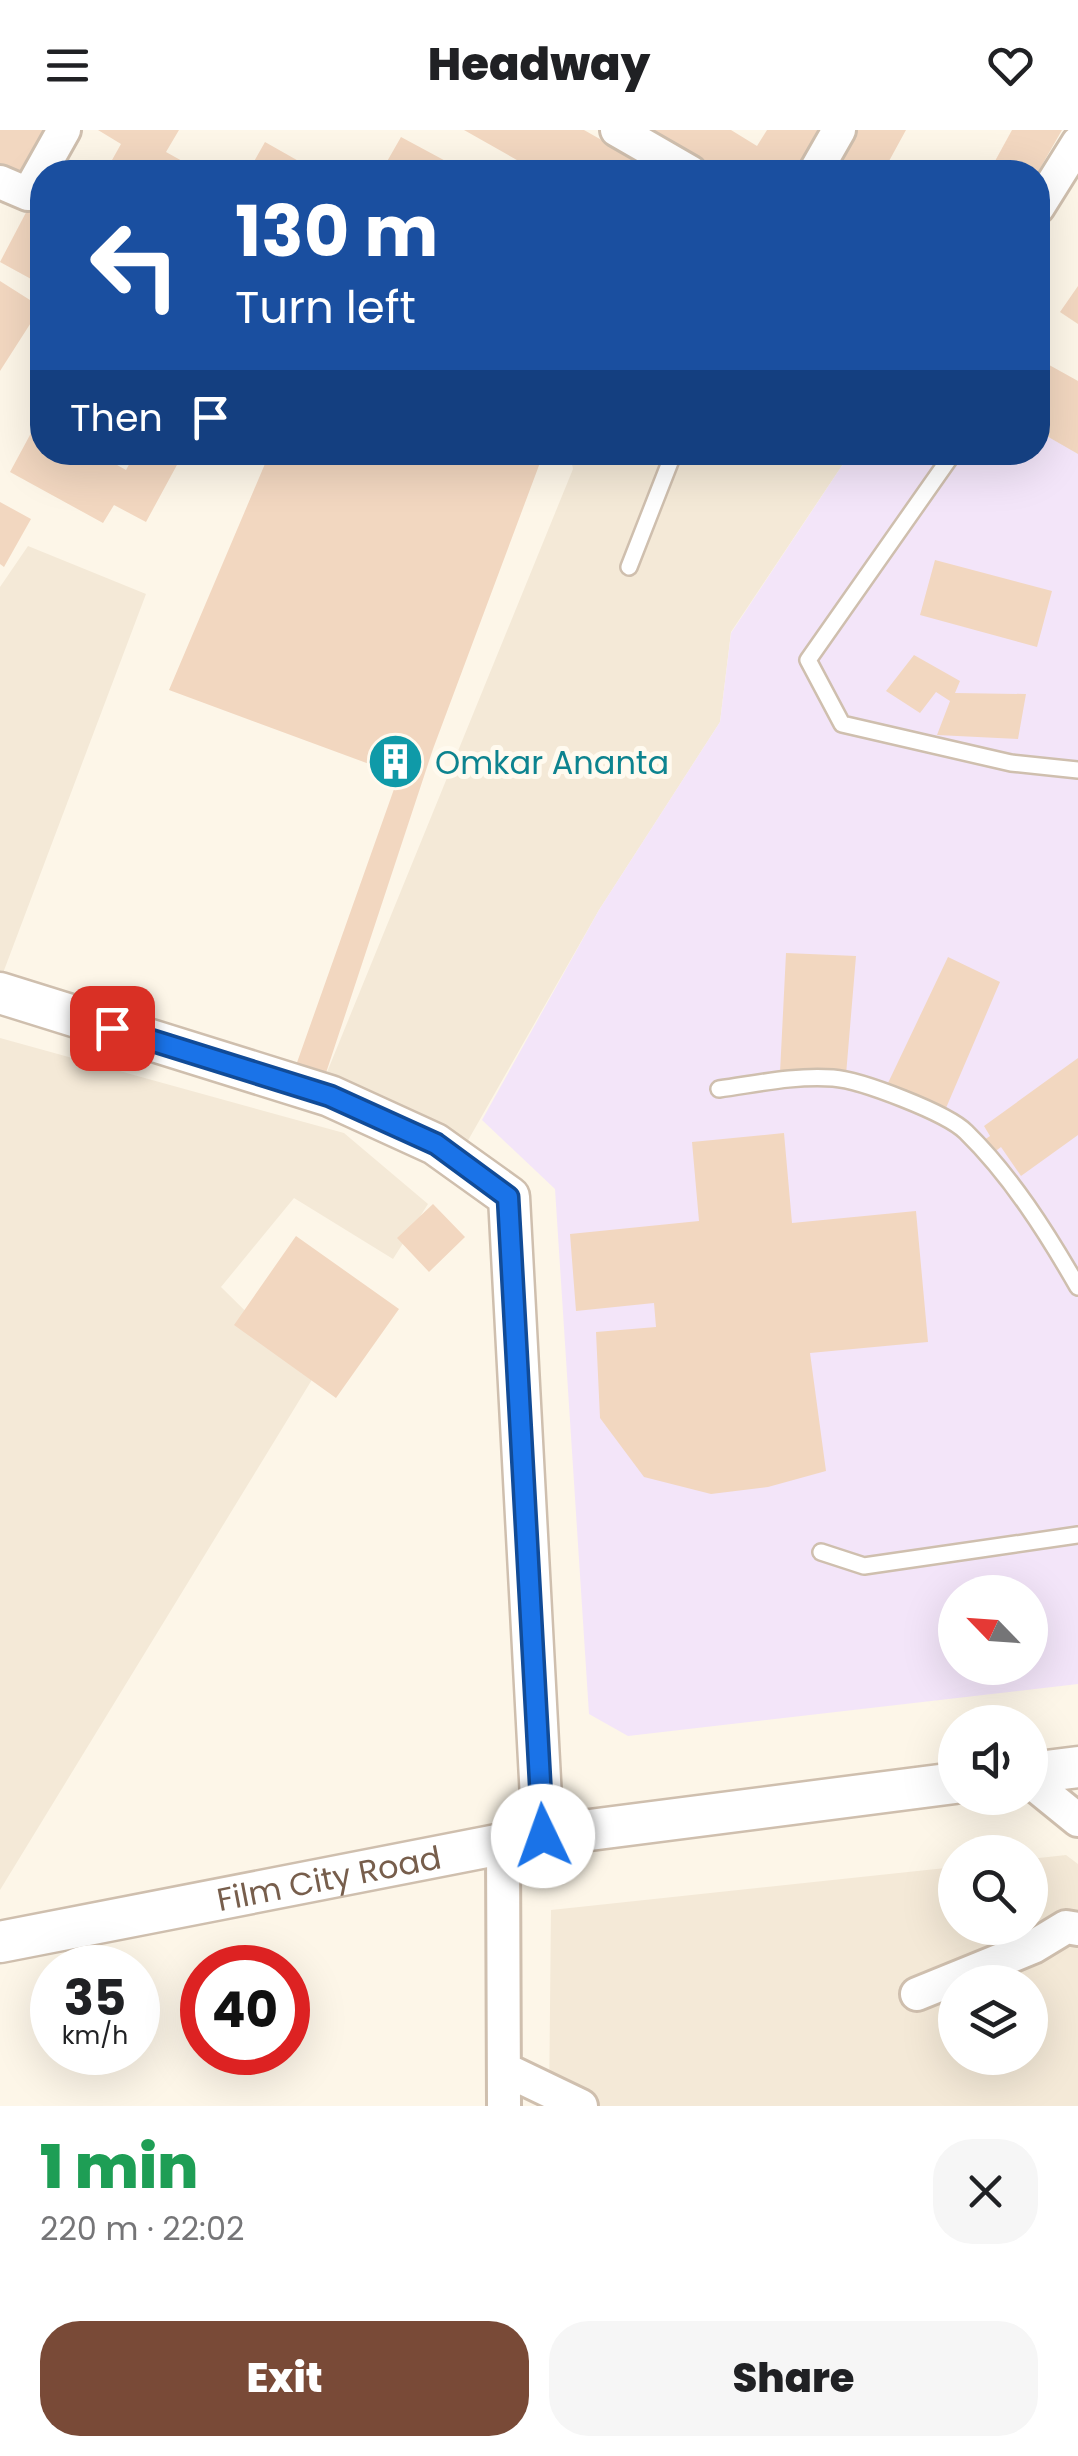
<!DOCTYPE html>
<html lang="en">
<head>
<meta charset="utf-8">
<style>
  :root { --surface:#fff; --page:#f6f6f6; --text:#202124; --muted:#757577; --accent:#794a37 }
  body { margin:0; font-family:Poppins,sans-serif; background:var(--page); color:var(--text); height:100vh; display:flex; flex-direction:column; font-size:38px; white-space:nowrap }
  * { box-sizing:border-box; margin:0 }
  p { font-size:32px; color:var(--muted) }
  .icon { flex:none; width:55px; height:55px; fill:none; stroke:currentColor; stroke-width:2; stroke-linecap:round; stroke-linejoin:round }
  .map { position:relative; height:1976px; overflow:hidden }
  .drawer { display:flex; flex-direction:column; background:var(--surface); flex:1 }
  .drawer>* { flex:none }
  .hud { position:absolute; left:30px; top:30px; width:1020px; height:305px; border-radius:40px; box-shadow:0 10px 40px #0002; background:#1a4fa0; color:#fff; overflow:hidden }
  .needle { width:65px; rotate:295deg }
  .tools { position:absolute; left:938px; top:1445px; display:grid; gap:20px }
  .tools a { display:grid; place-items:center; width:110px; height:110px; border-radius:50%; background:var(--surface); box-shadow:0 10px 40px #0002; font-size:50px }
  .speed { position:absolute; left:30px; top:1815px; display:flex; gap:20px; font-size:50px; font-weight:700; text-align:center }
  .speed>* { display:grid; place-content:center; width:130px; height:130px; border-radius:50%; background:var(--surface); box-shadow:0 10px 40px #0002; line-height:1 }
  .speed small { font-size:25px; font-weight:400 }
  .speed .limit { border:15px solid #d22; background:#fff; color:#111 }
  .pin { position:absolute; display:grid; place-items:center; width:85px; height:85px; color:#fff; margin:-42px; border-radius:20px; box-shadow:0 5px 15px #0006 }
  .me { position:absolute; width:110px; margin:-55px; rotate:357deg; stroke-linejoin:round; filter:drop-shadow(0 0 8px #0008) }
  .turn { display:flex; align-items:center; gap:35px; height:210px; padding:0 40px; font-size:45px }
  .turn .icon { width:130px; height:130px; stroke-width:2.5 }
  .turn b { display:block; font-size:70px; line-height:85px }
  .then { display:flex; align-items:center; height:95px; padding:0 40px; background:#0003; gap:20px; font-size:38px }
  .round { display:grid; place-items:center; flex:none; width:105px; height:105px; border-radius:40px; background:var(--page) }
  .head { display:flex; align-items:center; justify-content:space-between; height:170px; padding:0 40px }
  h1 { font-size:60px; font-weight:800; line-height:75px; color:#1e9e55 }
  .cta { display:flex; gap:20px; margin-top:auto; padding:20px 40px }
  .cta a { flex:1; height:115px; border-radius:40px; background:var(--accent); color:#fff; font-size:40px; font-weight:800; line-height:115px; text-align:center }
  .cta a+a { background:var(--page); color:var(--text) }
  header { display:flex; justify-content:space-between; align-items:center; height:130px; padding:0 40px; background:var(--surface); font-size:45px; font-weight:800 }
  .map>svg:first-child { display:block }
</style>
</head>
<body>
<header><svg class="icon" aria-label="menu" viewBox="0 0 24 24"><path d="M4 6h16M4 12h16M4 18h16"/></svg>Headway<svg class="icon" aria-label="heart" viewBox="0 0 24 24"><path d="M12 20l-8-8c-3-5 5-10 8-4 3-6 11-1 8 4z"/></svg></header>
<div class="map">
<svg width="1078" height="1976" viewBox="0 0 1078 1976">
  <rect width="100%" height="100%" fill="#fdf6e8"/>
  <path fill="#f4e9d7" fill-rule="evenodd" d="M833,322L845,331L731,502L720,592L599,780L462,1021L323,952L573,339L570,323Z
    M28,416L146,464L0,851V457Z
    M0,908L344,1003L428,1074L393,1129L294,1068L221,1157L313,1248L0,1760Z
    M1066,1725L1078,1734V1976H549L551,1780L955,1737V1798H1030V1729ZM955,1852H1030V1928H955Z"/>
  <path fill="#f3e5f9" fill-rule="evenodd" d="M1078,283V1554L628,1606L589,1584L555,1059L482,990L599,780L720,592L731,503L845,331L875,322H1038V290ZM955,1462H1030V1538H955Z"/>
  <path fill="#f2d7c0" d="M0,0H59L32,50L0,33Z
    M98,0H179L166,22L202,42H112L107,39L121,14Z
    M464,0H584L658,42H538Z
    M654,0H731L757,16L767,0H830L808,42H724Z
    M856,0H906L883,42H831Z
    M1012,0H1062L1038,42H989Z
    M401,7L466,42H381Z
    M265,12L318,42H248Z
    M59,24L92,42H48Z
    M42,52V155L0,132Z
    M0,151L41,177L0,241Z
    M1078,156V194L1060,182Z
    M1042,231L1078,251V324L1038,301V239Z
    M37,292L42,295V322H94L126,340L136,322H184L146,392L114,375L103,393L10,342Z
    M270,322H544L433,619L323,952L294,941L399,645L169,560Z
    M0,372L31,389L4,437L0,434Z
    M935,430L1052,461L1037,517L920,485Z
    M914,525L960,551L955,563L1026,564L1018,609L937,605L950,571L936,562L920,583L886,561Z
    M786,823L856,826L846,945L780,943Z
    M948,827L1000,852L946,978L888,953Z
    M1078,928V1005L1021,1046L1001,1017L993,1023L984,1010L990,1006L984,996Z
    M784,1003L792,1093L916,1081L928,1212L810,1223L826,1341L768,1357L711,1364L644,1347L600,1288L596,1202L656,1197L654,1173L576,1181L570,1104L699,1091L692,1012Z
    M433,1074L465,1107L429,1142L397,1108Z
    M296,1106L399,1179L336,1268L234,1195Z"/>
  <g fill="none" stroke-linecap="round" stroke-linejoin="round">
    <defs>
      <path id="service" d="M954,322L808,530L842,594L1011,633L1078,640
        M629,437L674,322
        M719,959C756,954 795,945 833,948C861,950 947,983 966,1002C1011,1046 1047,1103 1078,1157
        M821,1422L864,1436L1078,1405"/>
      <path id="minor" d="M617,0L690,42
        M815,42L839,0
        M0,52L28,64L64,0
        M1038,77L1078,13
        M1030,1651L1078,1690
        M503,1715L504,1976
        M917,1864L1033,1817L1066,1797L1078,1799
        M504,1939L581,1976"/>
      <g id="tertiary">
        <path d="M0,863L330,966L435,1014L509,1067L543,1706"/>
        <path d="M1030,1643L1078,1637"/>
        <path id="s1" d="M0,1812L543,1706L955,1653"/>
      </g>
    </defs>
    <use href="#service" stroke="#cfbfae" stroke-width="20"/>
    <use href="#minor" stroke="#cfbfae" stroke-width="38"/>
    <use href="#tertiary" stroke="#cfbfae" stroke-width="45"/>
    <use href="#service" stroke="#fff" stroke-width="15"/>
    <use href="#minor" stroke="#fff" stroke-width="32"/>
    <use href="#tertiary" stroke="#fff" stroke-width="40"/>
  </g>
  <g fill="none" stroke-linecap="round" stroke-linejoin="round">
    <defs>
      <path id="route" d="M112,898L330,966L436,1014L508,1067L543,1706"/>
    </defs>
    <use href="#route" stroke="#114b97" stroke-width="25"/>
    <use href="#route" stroke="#1a73e8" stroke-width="18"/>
  </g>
  <defs>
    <symbol id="building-disc" viewBox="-11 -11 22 22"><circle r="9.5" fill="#0f9aa8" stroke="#fffaef"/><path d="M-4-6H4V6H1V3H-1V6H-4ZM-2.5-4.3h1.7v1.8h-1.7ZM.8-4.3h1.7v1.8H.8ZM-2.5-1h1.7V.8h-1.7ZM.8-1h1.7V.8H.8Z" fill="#fff"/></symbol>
  </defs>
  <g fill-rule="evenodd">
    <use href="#building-disc" x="364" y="600" width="63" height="63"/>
  </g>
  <g text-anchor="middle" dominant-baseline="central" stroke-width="10" stroke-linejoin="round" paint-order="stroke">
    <g font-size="32" fill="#0d838f" stroke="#fffaef" text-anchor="start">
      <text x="435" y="632">Omkar Ananta</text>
    </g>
    <g font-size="32" fill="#775e4c" stroke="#fffaef">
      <text stroke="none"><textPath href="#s1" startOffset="335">Film City Road</textPath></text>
    </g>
  </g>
</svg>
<div class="tools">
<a><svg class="needle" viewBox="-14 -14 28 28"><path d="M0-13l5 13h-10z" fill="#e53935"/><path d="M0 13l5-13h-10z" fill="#757577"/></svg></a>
<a><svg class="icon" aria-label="sound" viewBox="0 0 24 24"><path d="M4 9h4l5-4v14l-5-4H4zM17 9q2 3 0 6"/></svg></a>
<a><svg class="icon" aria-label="search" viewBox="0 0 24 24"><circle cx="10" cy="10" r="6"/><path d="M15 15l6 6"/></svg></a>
<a><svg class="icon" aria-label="layers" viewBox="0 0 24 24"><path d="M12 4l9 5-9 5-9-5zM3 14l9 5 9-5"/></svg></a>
</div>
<div class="speed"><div>35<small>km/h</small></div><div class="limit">40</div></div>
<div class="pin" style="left:112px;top:898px;background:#d93025"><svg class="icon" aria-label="arrive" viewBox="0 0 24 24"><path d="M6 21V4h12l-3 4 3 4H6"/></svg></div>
<svg class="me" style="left:543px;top:1706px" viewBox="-20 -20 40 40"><circle r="19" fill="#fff"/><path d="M0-13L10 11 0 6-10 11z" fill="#1a73e8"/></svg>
<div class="hud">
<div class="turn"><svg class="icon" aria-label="left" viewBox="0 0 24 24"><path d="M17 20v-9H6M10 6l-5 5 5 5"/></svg><div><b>130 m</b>Turn left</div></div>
<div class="then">Then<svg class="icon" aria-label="arrive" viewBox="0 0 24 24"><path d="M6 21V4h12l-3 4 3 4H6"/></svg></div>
</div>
</div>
<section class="drawer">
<div class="head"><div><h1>1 min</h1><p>220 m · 22:02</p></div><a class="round"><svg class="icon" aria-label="close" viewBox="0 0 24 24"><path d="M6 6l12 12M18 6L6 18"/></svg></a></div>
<div class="cta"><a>Exit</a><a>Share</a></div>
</section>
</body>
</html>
